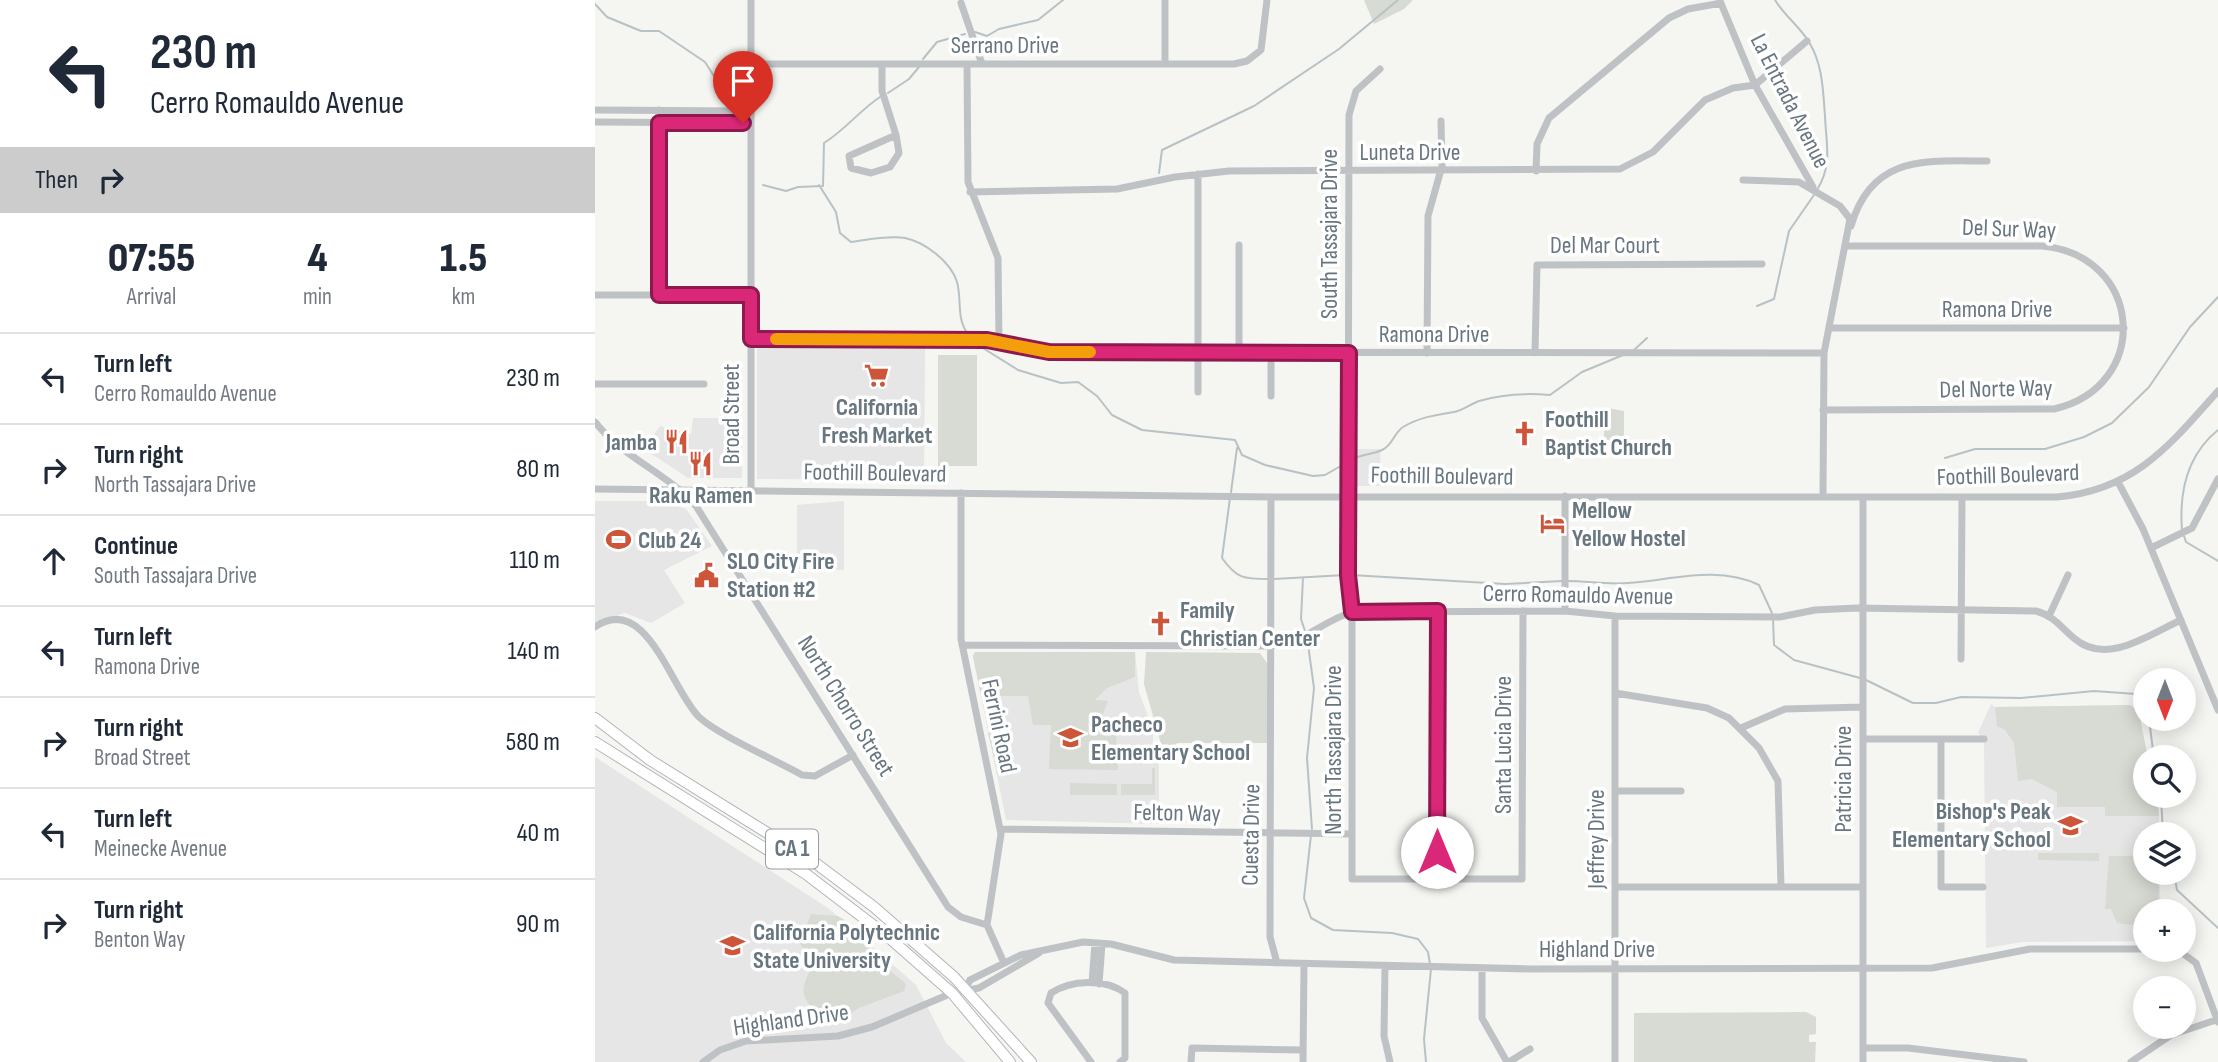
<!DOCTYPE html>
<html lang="en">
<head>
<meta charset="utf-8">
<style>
  :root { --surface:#fff; --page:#f6f6f7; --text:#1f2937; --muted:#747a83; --line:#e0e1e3 }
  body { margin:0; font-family:"Sofia Sans Condensed",sans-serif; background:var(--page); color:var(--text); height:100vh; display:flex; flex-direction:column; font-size:26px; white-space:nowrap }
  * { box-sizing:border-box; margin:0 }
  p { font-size:23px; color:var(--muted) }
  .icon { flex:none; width:38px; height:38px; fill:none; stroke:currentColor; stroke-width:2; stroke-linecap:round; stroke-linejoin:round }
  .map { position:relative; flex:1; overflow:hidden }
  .side { display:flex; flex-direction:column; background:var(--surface); width:595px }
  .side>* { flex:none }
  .hud { background:#fff; color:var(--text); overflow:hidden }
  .needle { width:46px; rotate:180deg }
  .buttons { position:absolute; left:1538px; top:668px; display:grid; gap:14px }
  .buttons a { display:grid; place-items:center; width:63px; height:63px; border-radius:50%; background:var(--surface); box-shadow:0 4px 18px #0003; font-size:35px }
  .pin { position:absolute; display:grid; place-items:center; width:60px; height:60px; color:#fff; margin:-72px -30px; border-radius:50% 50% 50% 0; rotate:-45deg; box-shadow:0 0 7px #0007 }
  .pin .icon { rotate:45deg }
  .me { position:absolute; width:77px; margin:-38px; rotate:0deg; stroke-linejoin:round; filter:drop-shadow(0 0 5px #0008) }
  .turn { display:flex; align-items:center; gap:24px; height:147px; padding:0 35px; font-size:32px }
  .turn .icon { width:91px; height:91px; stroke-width:2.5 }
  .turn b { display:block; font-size:49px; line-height:60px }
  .then { display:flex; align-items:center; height:66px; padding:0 35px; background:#0003; gap:14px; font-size:26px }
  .eta { display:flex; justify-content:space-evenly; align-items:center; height:119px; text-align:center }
  .eta b { font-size:42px; font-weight:800; line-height:49px }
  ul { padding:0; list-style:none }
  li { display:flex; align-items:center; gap:21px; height:91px; padding:0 35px; border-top:2px solid var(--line) }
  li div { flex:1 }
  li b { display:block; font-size:26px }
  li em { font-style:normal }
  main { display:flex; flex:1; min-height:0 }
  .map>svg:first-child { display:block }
</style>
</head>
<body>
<main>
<section class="side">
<div class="hud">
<div class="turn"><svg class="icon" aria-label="left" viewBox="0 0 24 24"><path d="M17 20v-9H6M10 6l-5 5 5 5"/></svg><div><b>230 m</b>Cerro Romauldo Avenue</div></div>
<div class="then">Then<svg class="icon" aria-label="right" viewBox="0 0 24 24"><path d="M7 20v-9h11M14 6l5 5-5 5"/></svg></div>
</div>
<div class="eta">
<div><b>07:55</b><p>Arrival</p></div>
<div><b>4</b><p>min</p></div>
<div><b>1.5</b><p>km</p></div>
</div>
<ul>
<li><svg class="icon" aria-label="left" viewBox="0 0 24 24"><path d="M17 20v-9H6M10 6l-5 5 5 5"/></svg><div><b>Turn left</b><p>Cerro Romauldo Avenue</p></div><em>230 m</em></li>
<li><svg class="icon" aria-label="right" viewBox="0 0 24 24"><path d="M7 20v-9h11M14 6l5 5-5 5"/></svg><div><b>Turn right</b><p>North Tassajara Drive</p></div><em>80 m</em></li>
<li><svg class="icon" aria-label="ahead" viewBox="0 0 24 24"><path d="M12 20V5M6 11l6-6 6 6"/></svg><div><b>Continue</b><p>South Tassajara Drive</p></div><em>110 m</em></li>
<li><svg class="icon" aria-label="left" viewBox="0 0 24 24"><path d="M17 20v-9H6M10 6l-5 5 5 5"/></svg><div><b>Turn left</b><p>Ramona Drive</p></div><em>140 m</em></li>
<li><svg class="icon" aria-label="right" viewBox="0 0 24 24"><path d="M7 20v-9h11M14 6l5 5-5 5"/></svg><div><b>Turn right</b><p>Broad Street</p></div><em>580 m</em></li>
<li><svg class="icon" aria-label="left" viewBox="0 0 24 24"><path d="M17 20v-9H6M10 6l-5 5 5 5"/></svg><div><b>Turn left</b><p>Meinecke Avenue</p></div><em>40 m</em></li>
<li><svg class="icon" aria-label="right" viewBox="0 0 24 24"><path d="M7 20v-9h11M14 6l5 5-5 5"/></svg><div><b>Turn right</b><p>Benton Way</p></div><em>90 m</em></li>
</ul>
</section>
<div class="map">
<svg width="1623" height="1062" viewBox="0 0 1623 1062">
  <rect width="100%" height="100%" fill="#f5f5f2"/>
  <path fill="#e5e6e5" d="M162,348H330L329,480L162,479Z
    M98,418H147V478H93L49,449L65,426L96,434Z
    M758,449H785L786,486H759Z
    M0,501H69L91,509L117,546L69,570L90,603L56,623L30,613L0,622Z
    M249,501V570L202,569V505Z
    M380,652H540L544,692L558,730V751L564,758V824L411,820L378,656Z
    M1396,704L1400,707L1535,705L1541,708L1553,758H1550V796H1562L1564,816V835H1550V873H1564L1566,912H1550V941L1427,942L1391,948L1389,740L1383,733Z
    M0,757L233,908L321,985L351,1043L371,1062H0Z"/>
  <path fill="#d7dbd3" d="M769,0H818L809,9L779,24Z
    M343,355H382V466H343Z
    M1012,408L1029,411V446L1009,445V411Z
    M380,652H540V677L512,688L500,700L513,701L508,714L516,734L521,733L523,770L454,769L456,725H438L433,696H386L378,656Z
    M551,652L665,653L672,663V743H582L580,746L566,744L549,684Z
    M1535,705L1544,713L1553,758H1550V796H1562L1564,816H1510V807H1462V792L1437,779L1423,781L1419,743L1410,730L1402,726L1400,707Z
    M393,733H401L408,768L403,775Z
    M557,768H560V795H526V784H557Z
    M475,783L522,784V795H475Z
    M1443,853H1504V861L1443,860Z
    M1514,856H1550V873H1564L1563,910L1550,912V921L1538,925L1522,923L1516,909H1510Z
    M216,914L243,916L256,924L293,969L311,984L309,991L264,1008L238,1025C225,1012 203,1004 210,982C212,975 217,968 219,961L205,944Z
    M1211,1012L1221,1017V1034L1214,1035V1042H1221L1220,1062H1039V1013Z"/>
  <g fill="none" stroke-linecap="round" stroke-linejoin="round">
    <path stroke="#b8c2c5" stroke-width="2" d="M1180,0C1189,15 1205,27 1214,42C1228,65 1228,91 1230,116C1231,145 1238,164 1222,190
      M0,4L12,17L46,31H64L110,62L136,103
      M380,32L392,36L404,29L443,20L468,0
      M328,59L342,42L370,34
      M293,93L314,79L324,67
      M564,173L567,150L659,106L744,49L803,0
      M168,185L191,191L203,187L228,186L229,143C250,130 264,111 285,97
      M224,185L241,212L245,233L256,242C271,240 294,235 310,238C330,242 356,262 362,282C367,299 361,319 373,334
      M1162,306L1179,299L1194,231L1219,195
      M383,345L423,370L466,383L483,382L502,396L517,415L547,430L640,440L647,455L670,465L718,476L730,475L751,463
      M1039,350L1052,338
      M1350,458L1380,449H1450L1489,437L1517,423L1554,387L1595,327L1623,297
      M756,460C767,454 776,455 787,450C798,445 798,434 808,427C825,417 841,415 859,412C868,410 876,404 884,401C907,394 931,393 955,395L987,372L1028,355
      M636,492L642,448
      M635,498L627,558C642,579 649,579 674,579
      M1587,530C1584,492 1591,456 1623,430
      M1589,536L1591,542L1623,561
      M756,575L910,584L967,581
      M708,578L706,619L710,631
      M679,579L750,575
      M972,581C993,581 1013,585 1033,583C1077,580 1123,565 1164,585L1177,613
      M1178,619L1179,645L1199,660L1265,678
      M712,637L719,688L712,758L717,829
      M1271,680L1318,703H1341L1366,697L1426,698L1499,691L1541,694L1550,705
      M1554,719L1559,758
      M1566,796L1568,835
      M716,835L709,898L716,918L738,930L797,933L823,939L833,952L835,964
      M1579,873L1582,890L1623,928
      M831,1062L829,1039L836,969"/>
    <defs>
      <path id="highway" d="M0,718L55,760L219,862L279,907L359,977L436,1062
        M0,742L211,874L291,935L357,993L415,1062"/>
    </defs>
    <use href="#highway" stroke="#b2b5b7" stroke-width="12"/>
    <path stroke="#bfc2c5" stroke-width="7" d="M570,0V64
      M1125,1L1160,85L1218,187
      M366,3L387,64
      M156,64H639L652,61L666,50L672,0
      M372,64L373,182L403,258L404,341
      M287,66V91L301,135
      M785,69L761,91L754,115L753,575L757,612V879H927L928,611
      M0,110L148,111L156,117L148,123L0,122
      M64,110V295
      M301,135L304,153L295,167L276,173L256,168L254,156Z
      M941,171L942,144L954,118L1074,18L1093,9L1126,3
      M1148,180L1204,182L1245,206L1255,219L1229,353L1228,497
      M375,192L522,189L580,177L634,171L1025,169L1058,152L1110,100L1138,88L1160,85L1212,41
      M1256,226C1277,154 1331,161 1392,161
      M0,295H156
      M1234,328H1529
      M156,339L392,340L454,352L1229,353
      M644,353V245
      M832,353L833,216L847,166L846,121
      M940,353L942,265L1167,264
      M0,384H109
      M603,392V174
      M676,396V353
      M1228,410L1459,409C1558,386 1548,255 1447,246H1251
      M0,422C27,457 72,473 101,506L353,907L366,917L392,925
      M1523,482L1548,529L1623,710
      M0,489L682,497H1462C1540,490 1575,445 1623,391
      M156,492V0
      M366,493V639L406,834L392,925L409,963
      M676,497L675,937L682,963
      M1268,497V1062
      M1556,548L1597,528L1623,479
      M970,611V496
      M1454,616L1473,575
      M0,627C51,591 77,691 104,717C123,735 181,760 207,775L220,776L258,755
      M367,645L677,646C710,642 726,622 757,612L970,611L1020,616L1185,617L1220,610L1262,608L1441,611C1460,616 1466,628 1480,639C1512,666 1555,634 1586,620
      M1366,659L1367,497
      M1020,693L1112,708L1134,718L1164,748L1183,781L1186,887
      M1146,728L1190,709L1268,707
      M1268,739H1389
      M1346,739V887H1388
      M1020,791H1086
      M405,829L757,834
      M842,879L843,611
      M1020,887H1268
      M1583,950L1601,963L1623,1022
      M790,966L789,1036L795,1062
      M887,968V1018L912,1062
      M497,983L500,943
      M504,984L507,944
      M370,989L375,980L426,955L488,942L516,944L579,960L936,969L1337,968L1435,949H1550
      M1268,1048H1313L1429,1062
      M108,1062L125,1050L151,1041L243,1036L277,1027L357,993L384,988L444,953
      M496,1062L453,1003L456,993C476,980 510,978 530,993V1058L525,1062
      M596,1062L597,1048L708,1050
      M708,1062L709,964
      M914,1062L935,1049
      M1020,1062V616
      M1536,1062L1576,1035L1621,1020"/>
    <use href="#highway" stroke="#fff" stroke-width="10"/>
  </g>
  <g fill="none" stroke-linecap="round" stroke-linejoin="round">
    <defs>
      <path id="route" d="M148,123H64V295H156V339L392,340L454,352L754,353L753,575L757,612L843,611L842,852"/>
    </defs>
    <use href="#route" stroke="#8e194d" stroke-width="18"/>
    <use href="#route" stroke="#db2777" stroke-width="12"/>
    <path stroke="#f59e0b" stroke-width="12" d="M181,339L392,340L454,352H495"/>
  </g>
  <defs>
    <symbol id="supermarket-bare" viewBox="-9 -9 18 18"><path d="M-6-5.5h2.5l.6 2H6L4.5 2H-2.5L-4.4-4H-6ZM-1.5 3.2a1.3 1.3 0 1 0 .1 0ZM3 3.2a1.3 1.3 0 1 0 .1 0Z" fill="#cd553a" stroke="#fff" stroke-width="2.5" paint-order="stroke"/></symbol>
    <symbol id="church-bare" viewBox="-9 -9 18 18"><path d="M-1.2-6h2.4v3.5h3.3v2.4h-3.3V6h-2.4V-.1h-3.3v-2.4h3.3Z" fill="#cd553a" stroke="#fff" stroke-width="2.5" paint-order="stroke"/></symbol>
    <symbol id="restaurant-bare" viewBox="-9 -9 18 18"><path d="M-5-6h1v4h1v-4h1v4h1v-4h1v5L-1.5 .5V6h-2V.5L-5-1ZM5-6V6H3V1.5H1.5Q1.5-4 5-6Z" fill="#cd553a" stroke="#fff" stroke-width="2.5" paint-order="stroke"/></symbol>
    <symbol id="hotel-bare" viewBox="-9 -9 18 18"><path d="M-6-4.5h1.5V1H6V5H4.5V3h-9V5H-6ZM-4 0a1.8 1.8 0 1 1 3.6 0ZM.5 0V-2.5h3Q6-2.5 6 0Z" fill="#cd553a" stroke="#fff" stroke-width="2.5" paint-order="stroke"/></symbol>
    <symbol id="stadium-bare" viewBox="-9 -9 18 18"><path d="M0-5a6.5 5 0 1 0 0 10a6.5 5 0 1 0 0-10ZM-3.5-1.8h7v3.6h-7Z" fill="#cd553a" stroke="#fff" stroke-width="2.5" paint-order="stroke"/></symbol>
    <symbol id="civic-bare" viewBox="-9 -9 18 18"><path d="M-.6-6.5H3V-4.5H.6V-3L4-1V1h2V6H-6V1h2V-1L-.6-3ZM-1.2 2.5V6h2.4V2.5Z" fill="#cd553a" stroke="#fff" stroke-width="2.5" paint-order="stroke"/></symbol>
    <symbol id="school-bare" viewBox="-9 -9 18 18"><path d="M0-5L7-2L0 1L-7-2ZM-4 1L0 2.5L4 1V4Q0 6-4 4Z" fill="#cd553a" stroke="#fff" stroke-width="2.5" paint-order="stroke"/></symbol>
    <symbol id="university-bare" viewBox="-9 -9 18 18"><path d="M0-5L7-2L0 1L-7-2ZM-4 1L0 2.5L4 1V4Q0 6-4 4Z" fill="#cd553a" stroke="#fff" stroke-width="2.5" paint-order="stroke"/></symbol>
  </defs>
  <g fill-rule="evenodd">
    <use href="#supermarket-bare" x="264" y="358" width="35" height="35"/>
    <use href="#church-bare" x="912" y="416" width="35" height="35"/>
    <use href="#restaurant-bare" x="64" y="424" width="35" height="35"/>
    <use href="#restaurant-bare" x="88" y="446" width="35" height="35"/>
    <use href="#hotel-bare" x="940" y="506" width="35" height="35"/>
    <use href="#stadium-bare" x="6" y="522" width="35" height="35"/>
    <use href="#civic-bare" x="94" y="558" width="35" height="35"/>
    <use href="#church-bare" x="548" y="606" width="35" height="35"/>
    <use href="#school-bare" x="458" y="720" width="35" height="35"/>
    <use href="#school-bare" x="1458" y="808" width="35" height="35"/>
    <use href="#university-bare" x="120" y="928" width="35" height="35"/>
  </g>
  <g text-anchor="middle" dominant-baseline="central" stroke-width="7" stroke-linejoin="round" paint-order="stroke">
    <rect fill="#fff" stroke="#959fa5" stroke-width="2" x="171" y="829.5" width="52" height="39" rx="5"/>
    <g font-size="23" font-weight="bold" fill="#68767f">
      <text x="197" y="849">CA 1</text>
    </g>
    <g font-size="24" fill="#68767f" stroke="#fff">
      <text x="410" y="45">Serrano Drive</text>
      <text transform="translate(1195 101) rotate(63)">La Entrada Avenue</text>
      <text x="815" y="152">Luneta Drive</text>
      <text transform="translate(1414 229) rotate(2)">Del Sur Way</text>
      <text transform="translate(734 234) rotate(-90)">South Tassajara Drive</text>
      <text x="1010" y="245">Del Mar Court</text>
      <text x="1402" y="309">Ramona Drive</text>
      <text x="839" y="334">Ramona Drive</text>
      <text transform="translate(1401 389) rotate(-1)">Del Norte Way</text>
      <text transform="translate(136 414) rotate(-90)">Broad Street</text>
      <text transform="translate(280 473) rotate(1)">Foothill Boulevard</text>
      <text transform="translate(1413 475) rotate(-2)">Foothill Boulevard</text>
      <text transform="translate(847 476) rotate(1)">Foothill Boulevard</text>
      <text transform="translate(983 595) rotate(1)">Cerro Romauldo Avenue</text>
      <text transform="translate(251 706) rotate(58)">North Chorro Street</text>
      <text transform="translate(404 726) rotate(78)">Ferrini Road</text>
      <text transform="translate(908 745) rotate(-90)">Santa Lucia Drive</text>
      <text transform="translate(738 750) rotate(-90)">North Tassajara Drive</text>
      <text transform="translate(1248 779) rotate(-90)">Patricia Drive</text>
      <text transform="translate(582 813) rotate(1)">Felton Way</text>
      <text transform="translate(656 835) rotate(-89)">Cuesta Drive</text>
      <text transform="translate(1001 839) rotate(-90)">Jeffrey Drive</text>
      <text x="1002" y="949">Highland Drive</text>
      <text transform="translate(196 1020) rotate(-8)">Highland Drive</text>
    </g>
    <g font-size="24" font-weight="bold" fill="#68767f" stroke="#fff" text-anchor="start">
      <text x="282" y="407" text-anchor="middle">California<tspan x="282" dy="28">Fresh Market</tspan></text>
      <text x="950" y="419">Foothill<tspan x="950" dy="28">Baptist Church</tspan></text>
      <text x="62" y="442" text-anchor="end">Jamba</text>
      <text x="106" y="495" text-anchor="middle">Raku Ramen</text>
      <text x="977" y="510">Mellow<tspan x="977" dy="28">Yellow Hostel</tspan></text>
      <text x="43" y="540">Club 24</text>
      <text x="132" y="561">SLO City Fire<tspan x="132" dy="28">Station #2</tspan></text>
      <text x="585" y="610">Family<tspan x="585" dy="28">Christian Center</tspan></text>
      <text x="496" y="724">Pacheco<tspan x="496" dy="28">Elementary School</tspan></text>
      <text x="1456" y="811" text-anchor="end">Bishop's Peak<tspan x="1456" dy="28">Elementary School</tspan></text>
      <text x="158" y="932">California Polytechnic<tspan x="158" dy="28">State University</tspan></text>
    </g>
  </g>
</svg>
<div class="buttons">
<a><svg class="needle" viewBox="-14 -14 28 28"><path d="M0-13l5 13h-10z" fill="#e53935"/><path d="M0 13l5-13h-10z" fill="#747a83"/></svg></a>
<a><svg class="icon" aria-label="search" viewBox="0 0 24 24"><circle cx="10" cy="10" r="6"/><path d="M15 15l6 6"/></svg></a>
<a><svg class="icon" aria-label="layers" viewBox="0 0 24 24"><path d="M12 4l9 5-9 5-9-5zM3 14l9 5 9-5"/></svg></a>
<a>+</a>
<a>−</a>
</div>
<div class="pin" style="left:148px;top:123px;background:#d93025"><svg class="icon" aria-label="arrive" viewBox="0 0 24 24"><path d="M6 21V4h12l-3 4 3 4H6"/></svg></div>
<svg class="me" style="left:842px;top:852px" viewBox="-20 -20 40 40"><circle r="19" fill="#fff"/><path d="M0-13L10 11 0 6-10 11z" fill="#db2777"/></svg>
</div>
</main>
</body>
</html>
